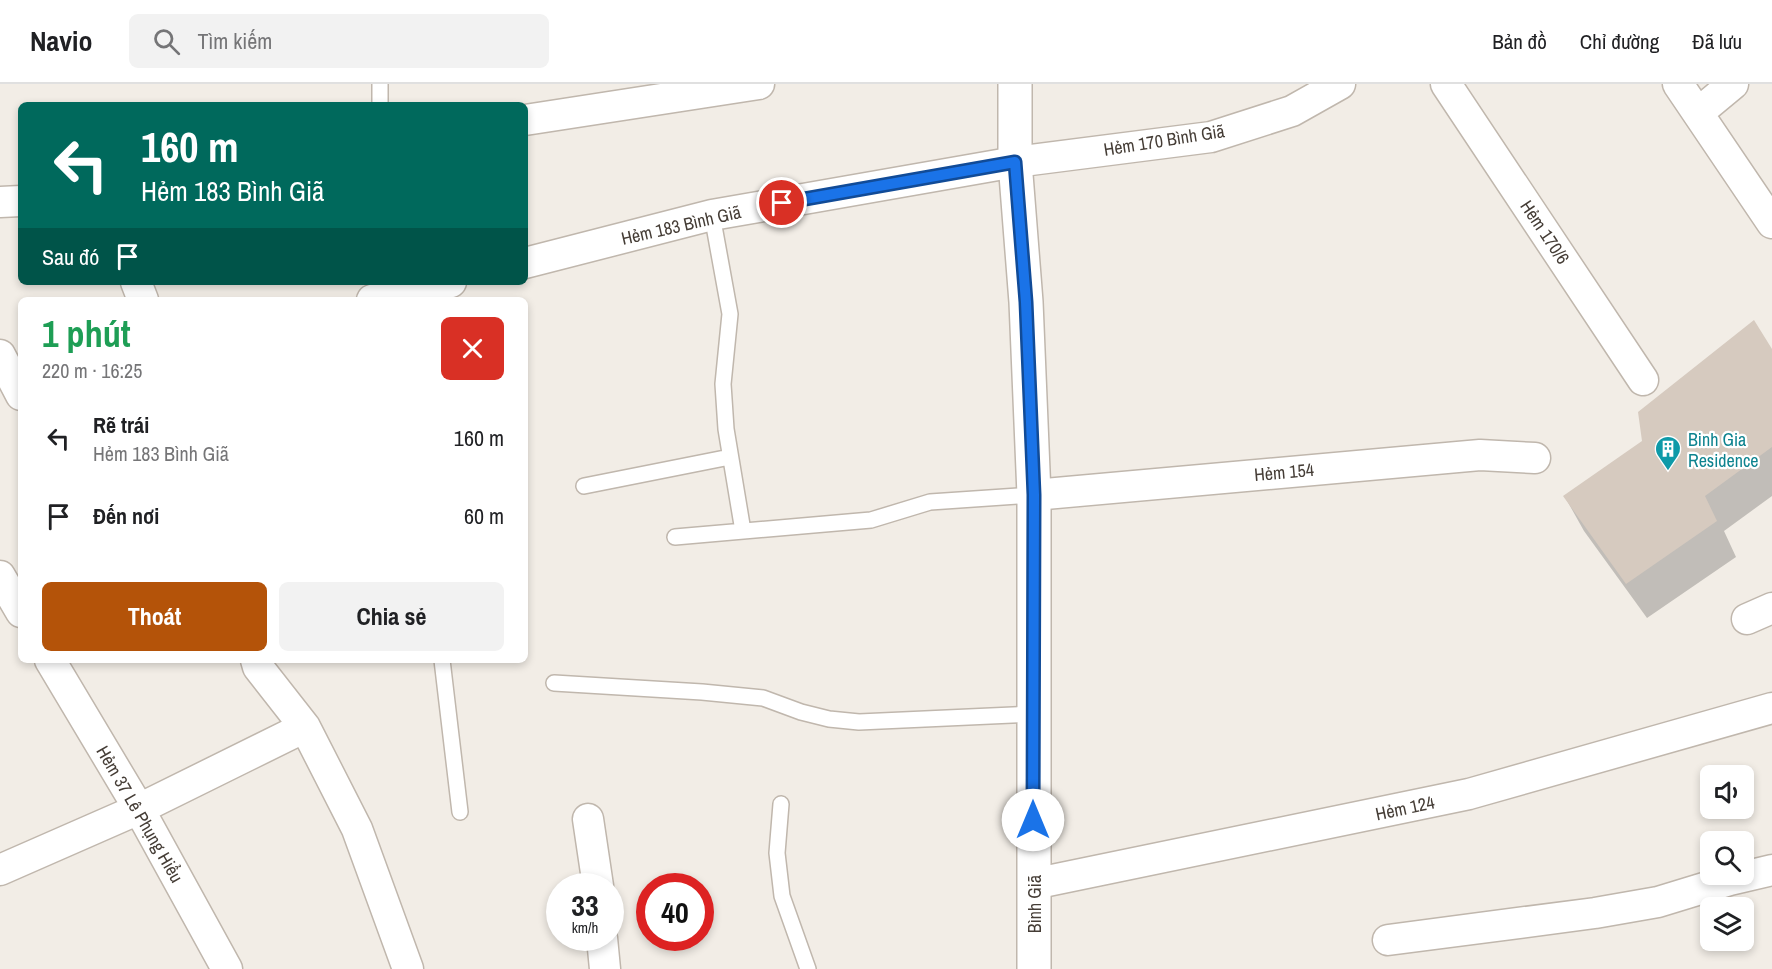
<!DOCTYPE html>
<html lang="vi">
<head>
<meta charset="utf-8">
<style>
  :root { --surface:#fff; --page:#f2f2f2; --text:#202124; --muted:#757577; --line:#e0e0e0; --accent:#b45309 }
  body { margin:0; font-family:"Archivo Narrow",sans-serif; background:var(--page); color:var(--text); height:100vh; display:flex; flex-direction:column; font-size:22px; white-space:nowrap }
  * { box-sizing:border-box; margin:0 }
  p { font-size:20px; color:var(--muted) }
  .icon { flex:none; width:33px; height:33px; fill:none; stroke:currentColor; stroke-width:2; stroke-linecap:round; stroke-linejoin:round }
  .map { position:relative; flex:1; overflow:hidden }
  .drawer { position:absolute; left:18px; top:213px; width:510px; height:366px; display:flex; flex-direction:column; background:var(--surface); border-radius:9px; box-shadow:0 3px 9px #0003 }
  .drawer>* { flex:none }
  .top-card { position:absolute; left:18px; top:18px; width:510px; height:183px; border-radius:9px; box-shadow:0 3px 9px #0003; background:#00695c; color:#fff; overflow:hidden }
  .buttons { position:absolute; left:1700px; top:681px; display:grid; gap:12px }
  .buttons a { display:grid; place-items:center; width:54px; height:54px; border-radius:9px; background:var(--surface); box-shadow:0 3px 9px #0003; font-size:30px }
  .speed { position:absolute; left:546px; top:789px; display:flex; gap:12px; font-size:30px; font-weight:700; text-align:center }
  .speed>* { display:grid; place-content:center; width:78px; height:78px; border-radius:50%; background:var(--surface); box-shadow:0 3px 9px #0003; line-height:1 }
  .speed small { font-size:15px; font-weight:400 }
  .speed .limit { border:9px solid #d22; background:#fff; color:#111 }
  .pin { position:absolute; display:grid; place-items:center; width:51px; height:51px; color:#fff; margin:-26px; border:3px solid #fff; border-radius:50%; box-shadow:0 2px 6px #0007 }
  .me { position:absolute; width:66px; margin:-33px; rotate:0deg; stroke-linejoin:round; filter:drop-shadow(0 0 4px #0008) }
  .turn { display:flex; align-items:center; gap:21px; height:126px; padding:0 24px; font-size:27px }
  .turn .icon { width:78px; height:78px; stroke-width:2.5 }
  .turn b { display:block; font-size:42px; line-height:51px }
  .then { display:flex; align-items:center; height:57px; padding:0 24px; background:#0003; gap:12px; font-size:22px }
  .round { display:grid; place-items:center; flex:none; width:63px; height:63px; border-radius:9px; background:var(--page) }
  .headline { display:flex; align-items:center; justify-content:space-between; height:102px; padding:0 24px }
  h1 { font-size:36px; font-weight:700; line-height:45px; color:#1e9e55 }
  .cta { display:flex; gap:12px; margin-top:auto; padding:12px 24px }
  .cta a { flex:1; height:69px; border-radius:9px; background:var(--accent); color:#fff; font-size:24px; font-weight:700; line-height:69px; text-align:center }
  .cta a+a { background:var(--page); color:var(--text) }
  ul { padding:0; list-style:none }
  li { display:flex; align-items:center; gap:18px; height:78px; padding:0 24px }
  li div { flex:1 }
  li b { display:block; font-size:22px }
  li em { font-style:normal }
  header { display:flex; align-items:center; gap:36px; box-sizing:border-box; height:84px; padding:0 30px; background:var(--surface); border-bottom:2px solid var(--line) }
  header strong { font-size:28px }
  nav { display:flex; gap:33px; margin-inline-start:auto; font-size:21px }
  .search { width:420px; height:54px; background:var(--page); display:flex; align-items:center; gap:15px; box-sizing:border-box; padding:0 21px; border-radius:9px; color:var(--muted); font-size:22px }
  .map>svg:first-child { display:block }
</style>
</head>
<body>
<header>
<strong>Navio</strong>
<div class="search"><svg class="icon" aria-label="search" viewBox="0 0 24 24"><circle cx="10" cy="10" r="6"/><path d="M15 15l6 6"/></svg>Tìm kiếm</div>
<nav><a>Bản đồ</a><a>Chỉ đường</a><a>Đã lưu</a></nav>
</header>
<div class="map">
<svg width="1772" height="885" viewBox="0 0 1772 885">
  <rect width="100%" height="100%" fill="#f2ede6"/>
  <path fill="#0003" d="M1772,267V412L1724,447L1736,473L1647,534L1584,447L1565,413Z"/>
  <path fill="#d6cabf" d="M1754,236L1772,265V363L1705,412L1717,437L1626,500L1563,412L1642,357L1638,328Z"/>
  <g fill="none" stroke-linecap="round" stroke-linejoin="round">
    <defs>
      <path id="service" d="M380,0V21
        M712,131L730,230L723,300L726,345L743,447
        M584,402L730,373
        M675,453L871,436L930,418L1034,411
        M442,576L460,728
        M554,599L702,608L763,614L801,628L829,635L859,638L1033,630
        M781,720L777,769L782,812L808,885"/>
      <path id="minor" d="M1446,0L1643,296
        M1678,0L1772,139
        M1698,29L1733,0
        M525,36L759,0
        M0,118L21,117
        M525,179L712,131L1015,78L1211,53L1292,27L1340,0
        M136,198L143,216
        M372,216L451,198
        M0,271L21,311
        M1034,411L1480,371L1535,374
        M0,492L21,528
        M1747,535L1772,524
        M50,576L139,725L227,885
        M256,576L258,583L305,643L357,745L408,885
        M588,735L598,802
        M0,786L139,725L305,643
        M1033,800L1469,710L1772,624
        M602,854L605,885
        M1388,856L1595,829L1658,818L1730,796L1772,786"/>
      <path id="tertiary" d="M1015,0V78L1026,218L1034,411V885"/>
    </defs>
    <use href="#service" stroke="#c0b7ad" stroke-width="18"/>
    <use href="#minor" stroke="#c0b7ad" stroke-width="33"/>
    <use href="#tertiary" stroke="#c0b7ad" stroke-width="36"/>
    <use href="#service" stroke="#fff" stroke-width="15"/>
    <use href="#minor" stroke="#fff" stroke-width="30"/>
    <use href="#tertiary" stroke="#fff" stroke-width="33"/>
  </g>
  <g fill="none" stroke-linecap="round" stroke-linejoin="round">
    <defs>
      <path id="route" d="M782,119L1015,78L1026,218L1034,411L1033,736"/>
    </defs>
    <use href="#route" stroke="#114b97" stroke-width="15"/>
    <use href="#route" stroke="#1a73e8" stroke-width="10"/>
  </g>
  <defs>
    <symbol id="building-pin" viewBox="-11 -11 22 30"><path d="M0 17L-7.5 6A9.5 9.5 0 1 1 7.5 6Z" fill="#0f9aa8" stroke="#fff"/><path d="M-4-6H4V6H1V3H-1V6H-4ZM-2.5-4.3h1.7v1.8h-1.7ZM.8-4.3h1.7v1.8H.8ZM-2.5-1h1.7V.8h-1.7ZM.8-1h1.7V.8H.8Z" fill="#fff"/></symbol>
  </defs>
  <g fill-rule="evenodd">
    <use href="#building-pin" x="1653" y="350" width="30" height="40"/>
  </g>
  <g text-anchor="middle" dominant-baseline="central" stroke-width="4.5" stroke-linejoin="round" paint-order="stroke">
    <g font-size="18" fill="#453d36" stroke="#fff">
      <text transform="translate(1164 56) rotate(-9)">Hẻm 170 Bình Giã</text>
      <text transform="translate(681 141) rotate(-13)">Hẻm 183 Bình Giã</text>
      <text transform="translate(1545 148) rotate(56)">Hẻm 170/6</text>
      <text transform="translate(1284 388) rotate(-5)">Hẻm 154</text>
      <text transform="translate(1405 724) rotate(-12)">Hẻm 124</text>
      <text transform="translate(140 730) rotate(60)">Hẻm 37 Lê Phụng Hiểu</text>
      <text transform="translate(1034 820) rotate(-90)">Bình Giã</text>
    </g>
    <g font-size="18" fill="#0d838f" stroke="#fff" text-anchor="start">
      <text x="1688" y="355">Binh Gia<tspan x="1688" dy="21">Residence</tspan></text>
    </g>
  </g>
</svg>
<div class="buttons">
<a><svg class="icon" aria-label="sound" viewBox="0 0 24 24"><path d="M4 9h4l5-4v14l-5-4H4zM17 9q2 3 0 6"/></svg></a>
<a><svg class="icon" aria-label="search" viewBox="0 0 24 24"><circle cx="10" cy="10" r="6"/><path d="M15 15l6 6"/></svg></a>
<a><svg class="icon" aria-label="layers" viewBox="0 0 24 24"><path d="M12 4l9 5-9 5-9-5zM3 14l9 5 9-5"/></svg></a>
</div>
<div class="speed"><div>33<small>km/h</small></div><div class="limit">40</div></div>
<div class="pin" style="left:782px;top:119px;background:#d93025"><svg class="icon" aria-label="arrive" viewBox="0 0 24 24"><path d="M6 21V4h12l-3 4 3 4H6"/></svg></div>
<svg class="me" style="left:1033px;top:736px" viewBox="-20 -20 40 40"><circle r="19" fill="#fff"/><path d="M0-13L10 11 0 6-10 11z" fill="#1a73e8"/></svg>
<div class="top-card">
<div class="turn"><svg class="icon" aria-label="left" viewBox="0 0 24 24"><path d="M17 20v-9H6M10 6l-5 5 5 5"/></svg><div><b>160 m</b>Hẻm 183 Bình Giã</div></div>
<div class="then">Sau đó<svg class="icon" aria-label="arrive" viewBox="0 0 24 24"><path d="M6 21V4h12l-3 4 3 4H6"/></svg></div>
</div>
<section class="drawer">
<div class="headline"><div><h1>1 phút</h1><p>220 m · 16:25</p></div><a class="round" style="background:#d93025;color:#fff"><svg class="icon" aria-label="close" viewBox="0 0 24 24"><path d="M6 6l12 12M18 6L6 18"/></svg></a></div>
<ul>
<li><svg class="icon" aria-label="left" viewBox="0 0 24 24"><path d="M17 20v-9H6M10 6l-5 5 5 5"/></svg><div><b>Rẽ trái</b><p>Hẻm 183 Bình Giã</p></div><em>160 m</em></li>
<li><svg class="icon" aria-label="arrive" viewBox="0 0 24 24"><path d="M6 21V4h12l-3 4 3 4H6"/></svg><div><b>Đến nơi</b></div><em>60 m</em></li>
</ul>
<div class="cta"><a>Thoát</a><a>Chia sẻ</a></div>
</section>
</div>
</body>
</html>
